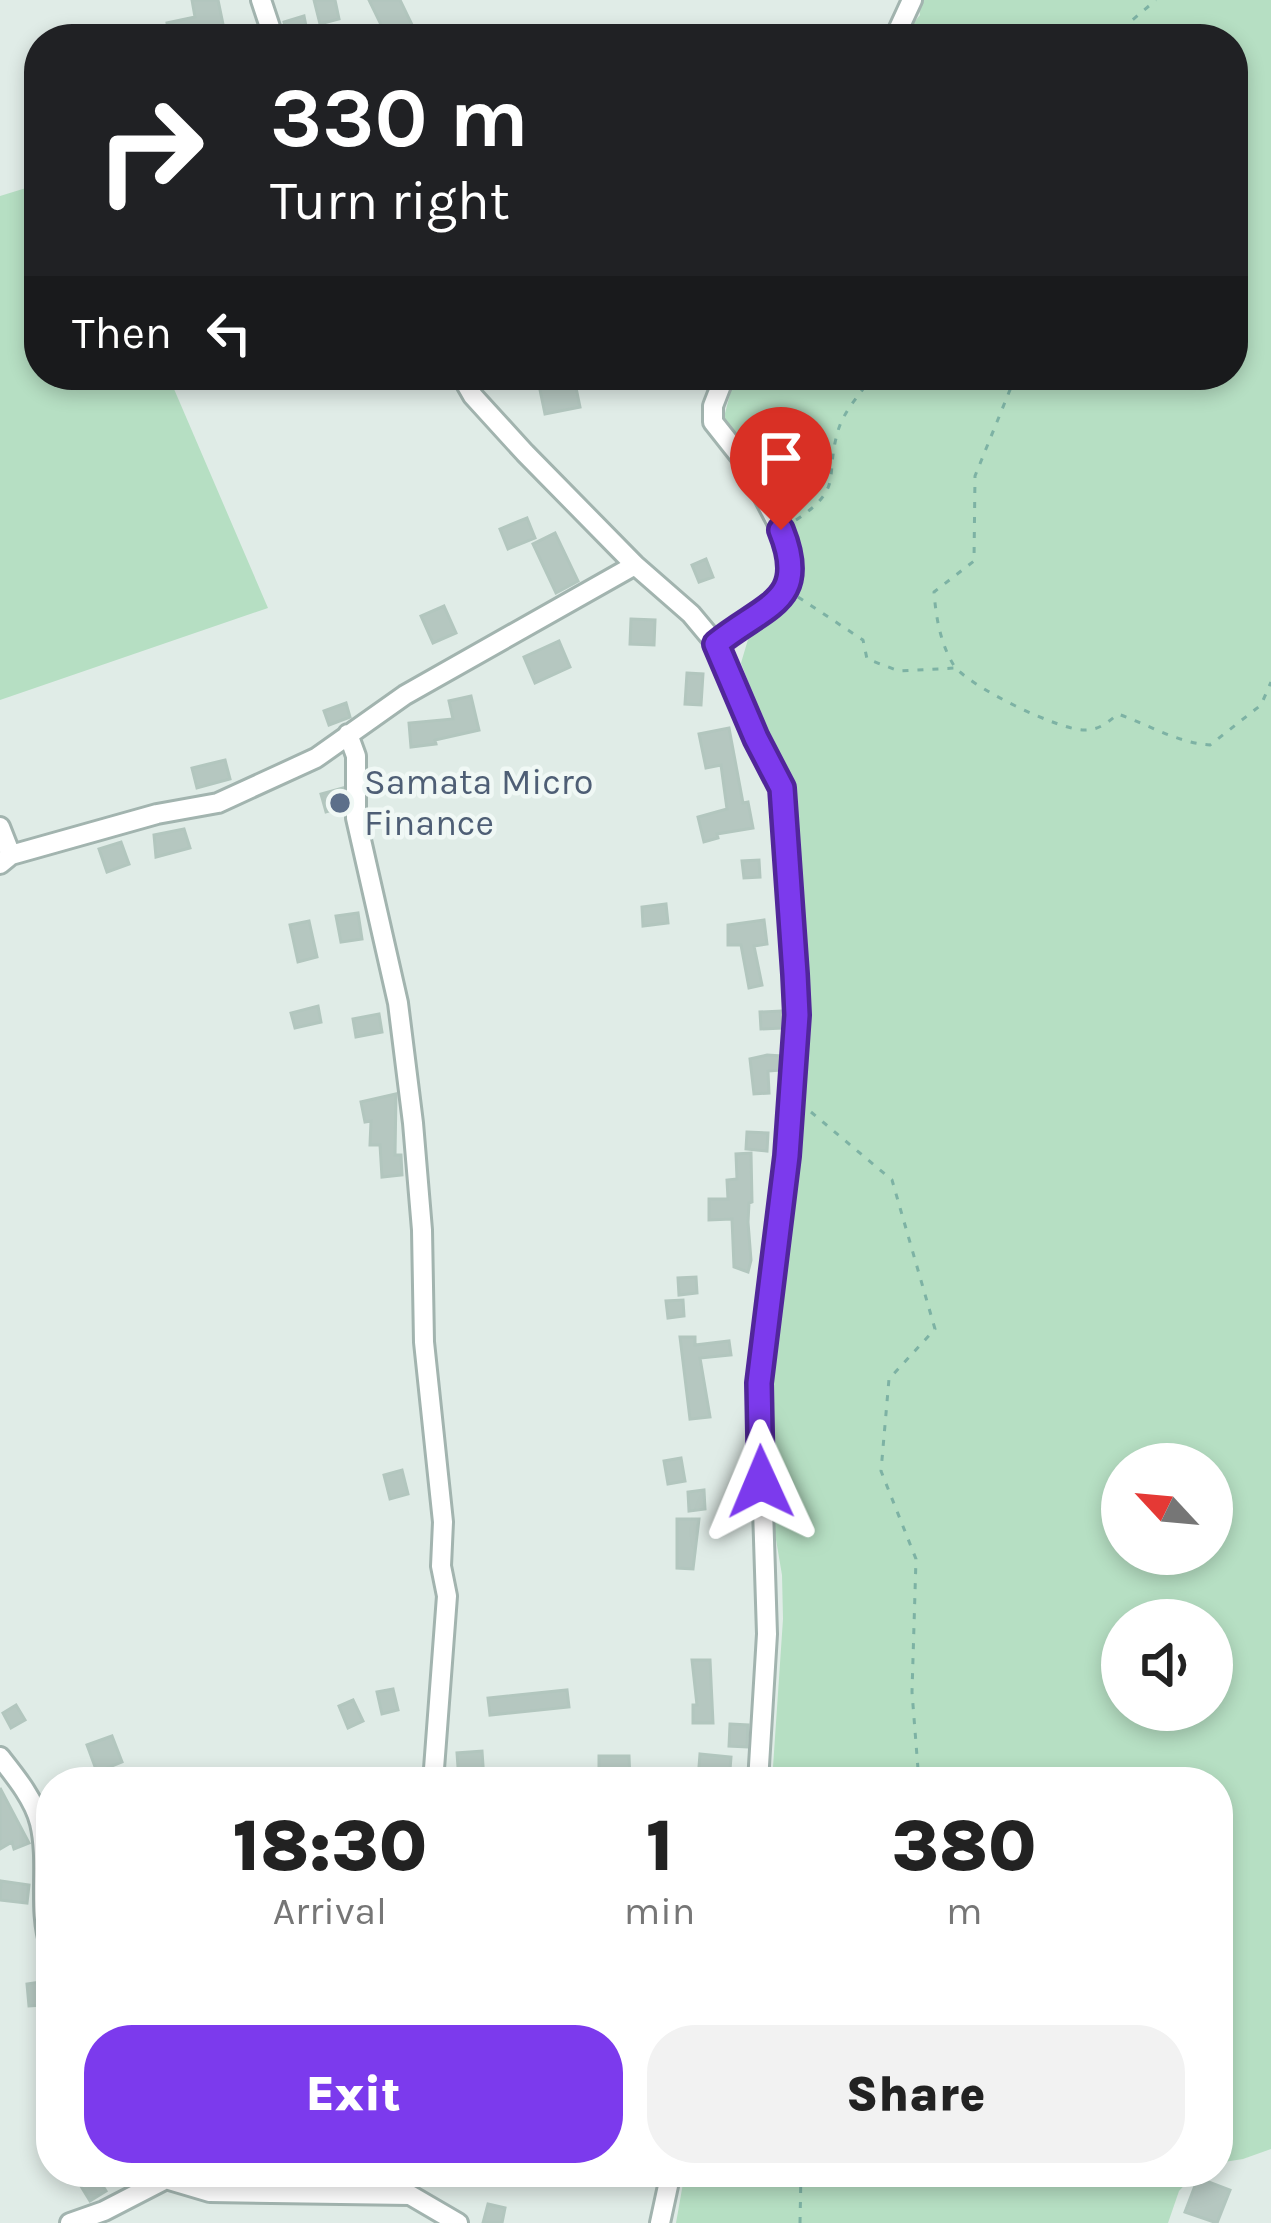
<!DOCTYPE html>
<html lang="en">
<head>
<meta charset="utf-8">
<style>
  :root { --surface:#fff; --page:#f2f2f2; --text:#222; --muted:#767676; --accent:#7c3aed }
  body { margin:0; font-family:Karla,sans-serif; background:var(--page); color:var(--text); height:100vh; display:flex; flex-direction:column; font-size:45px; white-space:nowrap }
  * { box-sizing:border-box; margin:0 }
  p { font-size:39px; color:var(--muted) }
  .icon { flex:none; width:66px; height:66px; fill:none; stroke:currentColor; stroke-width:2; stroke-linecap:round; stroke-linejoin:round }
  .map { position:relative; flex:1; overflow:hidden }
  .drawer { position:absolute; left:36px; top:1767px; width:1197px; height:420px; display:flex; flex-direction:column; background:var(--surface); border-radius:48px; box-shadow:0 6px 18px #0003 }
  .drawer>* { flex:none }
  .hud { position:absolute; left:24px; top:24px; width:1224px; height:366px; border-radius:48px; box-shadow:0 6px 18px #0003; background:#202124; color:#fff; overflow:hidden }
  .needle { width:78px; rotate:296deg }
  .controls { position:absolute; left:1101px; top:1443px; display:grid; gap:24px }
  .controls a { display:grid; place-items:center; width:132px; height:132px; border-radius:50%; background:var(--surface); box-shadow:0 6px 18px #0003; font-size:60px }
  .pin { position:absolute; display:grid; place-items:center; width:102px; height:102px; color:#fff; margin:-123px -51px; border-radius:50% 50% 50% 0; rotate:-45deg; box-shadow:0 0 12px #0007 }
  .pin .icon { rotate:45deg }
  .me { position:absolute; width:132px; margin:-66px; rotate:359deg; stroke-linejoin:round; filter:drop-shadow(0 0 9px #0008) }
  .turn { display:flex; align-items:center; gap:42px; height:252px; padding:0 48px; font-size:54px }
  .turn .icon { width:156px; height:156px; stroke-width:2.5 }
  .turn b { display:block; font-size:84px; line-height:102px }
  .then { display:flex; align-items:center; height:114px; padding:0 48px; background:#0003; gap:24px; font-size:45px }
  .eta { display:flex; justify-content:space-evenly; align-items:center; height:204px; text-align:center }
  .eta b { font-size:72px; font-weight:800; line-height:84px }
  .primary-button { display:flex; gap:24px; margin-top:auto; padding:24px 48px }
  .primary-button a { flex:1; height:138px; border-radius:48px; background:var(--accent); color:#fff; font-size:48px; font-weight:800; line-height:138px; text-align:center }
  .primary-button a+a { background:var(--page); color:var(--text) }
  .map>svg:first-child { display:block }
</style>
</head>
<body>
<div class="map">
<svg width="1271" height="2223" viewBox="0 0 1271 2223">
  <rect width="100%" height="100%" fill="#e0ece7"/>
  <path fill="#b6dfc3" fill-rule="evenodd" d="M918,0H1271V2149L1243,2159L1218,2163V1782H772L783,1619L782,1575L770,1504L767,1432L769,1359L804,1081L808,951L793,801L741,663L752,626L788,601L796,557L778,499L723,421L735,375H1233V39H900L920,15ZM1122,1464H1212V1554H1122ZM1122,1620H1212V1710H1122Z
    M39,184V375H168L268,608L0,700V196Z
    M685,2172H1197L1179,2191L1168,2223H676Z"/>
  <path fill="#b5c7c0" stroke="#b2c6be" stroke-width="3" d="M192,0H218L224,29L170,39L167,23L195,17Z
    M314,0H335L339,19L320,24Z
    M369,0H400L416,33L404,39H388Z
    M304,16L307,31L287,36L284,22Z
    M574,378L580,407L545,414L539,385Z
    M527,518L535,538L508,549L500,529Z
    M555,533L578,581L556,593L533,544Z
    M706,559L713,577L699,582L692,565Z
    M444,606L456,633L433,643L421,616Z
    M631,619L655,620L654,645L630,644Z
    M559,641L570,667L535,683L524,657Z
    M687,673L703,674L701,705L685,704Z
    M471,696L479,730L435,740L436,744L411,747L409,723L453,719L449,701Z
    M346,703L350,717L329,725L324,711Z
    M729,728L743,803L748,802L753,828L717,834L718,838L704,842L698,817L727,809L721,765L706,768L699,734Z
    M225,760L230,779L197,788L192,768Z
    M343,788V807L326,812L321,794Z
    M184,829L190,848L156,857L154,835Z
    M121,842L129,864L107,872L99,849Z
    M759,860L760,877L744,878L742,861Z
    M666,904L668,923L643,926L642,907Z
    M358,913L362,939L341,942L336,916Z
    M764,920L767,944L754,946L762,985L749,988L741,945H728V925Z
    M309,921L317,957L298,962L290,925Z
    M318,1006L321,1022L295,1028L291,1013Z
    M781,1011L782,1028L761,1029L760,1012Z
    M379,1014L382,1032L356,1037L353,1019Z
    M767,1055L781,1056L780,1070L768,1071L769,1093L754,1094L750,1059Z
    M396,1094L395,1155H401L402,1175L382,1177L380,1145H370L371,1121L365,1122L361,1102Z
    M747,1132L768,1133L767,1151L746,1149Z
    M751,1153L752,1202L749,1203L748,1222L751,1260L748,1272L734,1267L732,1219L709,1220V1199H728L727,1180L737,1179L736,1154Z
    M696,1277L697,1293L679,1295L678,1278Z
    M683,1300L684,1316L668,1318L666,1301Z
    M680,1337H695V1345L729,1341L731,1355L700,1358L710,1417L690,1419Z
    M681,1458L685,1481L668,1484L664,1461Z
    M402,1470L408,1494L390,1499L384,1475Z
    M704,1490L705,1509L689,1511L688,1492Z
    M677,1519H699L693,1569L677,1568Z
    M692,1660H710L713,1723H693V1705H697Z
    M393,1689L398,1710L382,1714L377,1692Z
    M567,1690L569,1707L490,1715L488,1698Z
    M353,1700L363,1721L348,1728L339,1706Z
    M16,1705L25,1720L11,1728L3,1713Z
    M730,1724L748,1725L747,1747L729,1746Z
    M112,1736L122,1762L97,1772L87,1745Z
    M482,1751L484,1780L459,1781L457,1753Z
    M700,1754L731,1757L729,1782L698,1780Z
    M599,1756H629L630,1782H599Z
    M0,1788L29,1843L14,1849L12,1842L0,1849Z
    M1,1881L29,1885L27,1903L0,1900Z
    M41,1982L43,2005L29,2006L27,1984Z
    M95,2173L106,2191L90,2201L79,2183Z
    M1198,2178L1230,2190L1217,2223L1185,2212Z
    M488,2204L505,2208L502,2223H483Z"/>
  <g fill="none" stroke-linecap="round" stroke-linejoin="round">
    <defs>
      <path id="minor" d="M261,0L274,39
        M894,39L912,0
        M461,375L473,396L525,453L635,565L691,614L716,644L756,738L782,788L797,1015L787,1157L759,1383L767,1634L758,1782
        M716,644L775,602L792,577L790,554L781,530L747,465L713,422V406L725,375
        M348,734L356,756V818L398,1003L413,1123L422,1230L424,1342L443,1522L441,1566L447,1596L433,1782
        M0,827L11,855
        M0,864L11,855L157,814L218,803L316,758L405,695L635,565
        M0,1757C15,1776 34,1799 40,1823C50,1865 37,1907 51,1949
        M165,2172L166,2179L210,2192L410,2195L458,2223
        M70,2223L104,2211L166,2179
        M660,2223L671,2172"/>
    </defs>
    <use href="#minor" stroke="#a2b4af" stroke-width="24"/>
    <path stroke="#7db2a4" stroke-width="3" stroke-dasharray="6 9" stroke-linecap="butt" d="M1110,39L1156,0
      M1016,375L975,476L974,561L934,592C936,617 940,642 953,664C965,685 1060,731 1085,730C1099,730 1107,723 1118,714C1149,725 1178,743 1210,745L1261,705L1271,682
      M796,520C845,487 824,478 838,431C843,412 862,391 874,375
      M798,597L863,640L867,659L899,671L955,668
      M811,1112L892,1180L935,1329L889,1379L881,1471L916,1559L912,1692L919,1782
      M800,2223L801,2172"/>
    <use href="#minor" stroke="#fff" stroke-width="18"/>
  </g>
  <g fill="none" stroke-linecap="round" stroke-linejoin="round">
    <defs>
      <path id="route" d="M761,1482L759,1383L787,1156L797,1015L795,974L782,788L756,738L716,644C765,604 810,602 781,530"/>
    </defs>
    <use href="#route" stroke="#51269a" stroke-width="30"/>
    <use href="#route" stroke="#7c3aed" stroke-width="21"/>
  </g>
  <circle fill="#5c6f8a" stroke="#f0f8f5" stroke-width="4.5" cx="340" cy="803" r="12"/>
  <g text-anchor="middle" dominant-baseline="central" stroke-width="9" stroke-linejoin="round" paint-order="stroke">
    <g font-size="36" fill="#4e5e75" stroke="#f0f8f5" text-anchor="start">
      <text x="364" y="782">Samata Micro<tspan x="364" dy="41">Finance</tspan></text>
    </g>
  </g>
</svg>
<div class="controls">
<a><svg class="needle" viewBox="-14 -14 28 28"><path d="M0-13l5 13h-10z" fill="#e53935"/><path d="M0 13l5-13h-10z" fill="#767676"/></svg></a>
<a><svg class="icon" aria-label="sound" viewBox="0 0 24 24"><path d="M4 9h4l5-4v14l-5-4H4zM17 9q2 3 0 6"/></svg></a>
</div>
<div class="pin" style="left:781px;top:530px;background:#d93025"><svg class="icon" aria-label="arrive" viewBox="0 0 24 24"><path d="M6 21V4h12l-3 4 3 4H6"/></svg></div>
<svg class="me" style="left:761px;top:1482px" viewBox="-20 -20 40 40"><path d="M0-17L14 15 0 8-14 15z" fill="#7c3aed" stroke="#fff" stroke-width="4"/></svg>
<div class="hud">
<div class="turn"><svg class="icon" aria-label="right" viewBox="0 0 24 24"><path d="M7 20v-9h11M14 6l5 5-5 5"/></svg><div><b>330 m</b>Turn right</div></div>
<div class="then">Then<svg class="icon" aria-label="left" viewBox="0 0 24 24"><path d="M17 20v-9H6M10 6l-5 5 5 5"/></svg></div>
</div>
<section class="drawer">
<div class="eta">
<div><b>18:30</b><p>Arrival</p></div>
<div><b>1</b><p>min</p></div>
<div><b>380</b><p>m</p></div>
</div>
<div class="primary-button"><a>Exit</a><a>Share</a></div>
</section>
</div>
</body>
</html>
